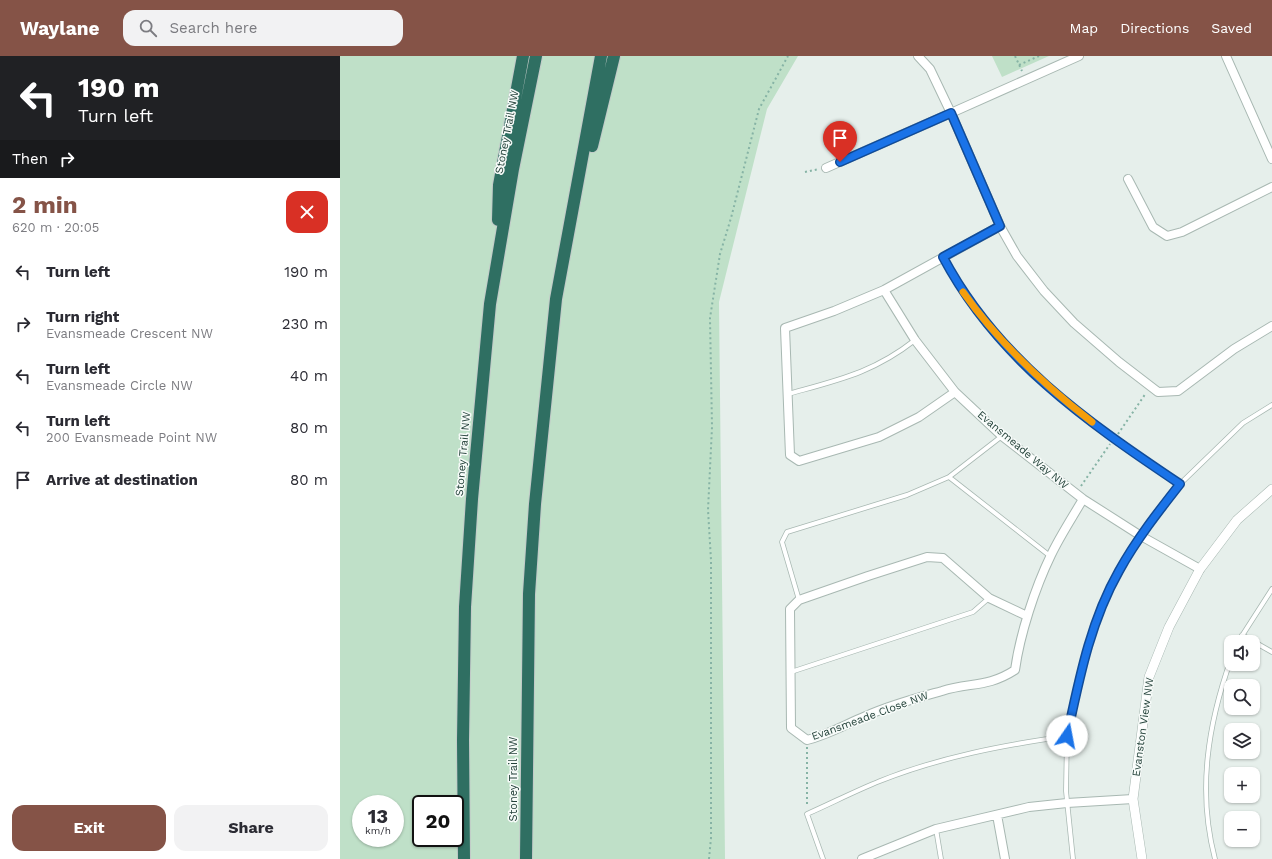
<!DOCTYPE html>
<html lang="en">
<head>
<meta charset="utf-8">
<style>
  :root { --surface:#fff; --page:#f2f2f3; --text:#2b2b33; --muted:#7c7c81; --accent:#855347 }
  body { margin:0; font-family:"Work Sans",sans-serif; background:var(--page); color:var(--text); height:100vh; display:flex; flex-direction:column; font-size:15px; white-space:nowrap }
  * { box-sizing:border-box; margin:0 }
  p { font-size:13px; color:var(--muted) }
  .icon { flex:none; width:22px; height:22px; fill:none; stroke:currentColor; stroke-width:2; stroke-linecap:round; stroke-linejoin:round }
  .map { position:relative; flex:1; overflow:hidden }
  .drawer { display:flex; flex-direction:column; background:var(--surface); width:340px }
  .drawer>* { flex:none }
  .top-card { background:#202124; color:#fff; overflow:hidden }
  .tools { position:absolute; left:884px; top:579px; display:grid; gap:8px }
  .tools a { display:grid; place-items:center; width:36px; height:36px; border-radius:8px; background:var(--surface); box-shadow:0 1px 3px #0004; font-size:20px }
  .speed { position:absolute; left:12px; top:739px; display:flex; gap:8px; font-size:20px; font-weight:700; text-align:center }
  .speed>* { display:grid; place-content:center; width:52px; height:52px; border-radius:50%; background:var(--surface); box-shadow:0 1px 3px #0004; line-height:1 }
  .speed small { font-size:10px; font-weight:400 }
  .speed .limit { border:2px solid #111; border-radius:6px; background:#fff; color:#111 }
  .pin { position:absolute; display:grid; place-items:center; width:34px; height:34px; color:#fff; margin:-41px -17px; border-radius:50% 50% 50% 0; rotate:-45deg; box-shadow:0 0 4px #0007 }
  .pin .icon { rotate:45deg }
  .me { position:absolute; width:44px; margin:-22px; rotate:12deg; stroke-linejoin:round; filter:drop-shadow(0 0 3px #0008) }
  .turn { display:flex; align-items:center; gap:14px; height:84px; padding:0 12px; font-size:18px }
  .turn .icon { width:52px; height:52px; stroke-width:2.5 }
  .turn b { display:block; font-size:28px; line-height:34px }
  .then { display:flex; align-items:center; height:38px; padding:0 12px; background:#0003; gap:8px; font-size:15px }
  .round { display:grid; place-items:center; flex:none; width:42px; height:42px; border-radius:12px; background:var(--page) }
  .headline { display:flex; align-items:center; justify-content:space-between; height:68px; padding:0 12px }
  h1 { font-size:24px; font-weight:700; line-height:30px; color:var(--accent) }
  .cta { display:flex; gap:8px; margin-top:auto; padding:8px 12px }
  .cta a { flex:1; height:46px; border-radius:12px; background:var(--accent); color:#fff; font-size:16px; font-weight:700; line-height:46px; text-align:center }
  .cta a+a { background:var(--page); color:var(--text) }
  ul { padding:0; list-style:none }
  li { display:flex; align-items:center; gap:12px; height:52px; padding:0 12px }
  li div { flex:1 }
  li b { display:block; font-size:15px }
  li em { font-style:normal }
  header { display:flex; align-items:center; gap:24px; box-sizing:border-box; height:56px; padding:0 20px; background:var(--accent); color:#fff }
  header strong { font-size:19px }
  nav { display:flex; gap:22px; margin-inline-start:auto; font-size:14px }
  .search { width:280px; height:36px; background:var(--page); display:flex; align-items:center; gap:10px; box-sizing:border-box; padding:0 14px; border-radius:12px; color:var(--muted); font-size:15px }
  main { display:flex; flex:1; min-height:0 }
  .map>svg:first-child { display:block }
</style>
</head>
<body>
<header>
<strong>Waylane</strong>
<div class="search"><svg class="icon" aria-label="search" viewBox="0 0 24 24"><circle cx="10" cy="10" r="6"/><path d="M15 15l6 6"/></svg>Search here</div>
<nav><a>Map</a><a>Directions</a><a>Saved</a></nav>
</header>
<main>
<section class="drawer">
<div class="top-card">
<div class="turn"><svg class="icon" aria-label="left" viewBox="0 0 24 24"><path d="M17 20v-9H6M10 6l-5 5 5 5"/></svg><div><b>190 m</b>Turn left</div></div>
<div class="then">Then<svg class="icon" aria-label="right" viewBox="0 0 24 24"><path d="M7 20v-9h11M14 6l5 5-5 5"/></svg></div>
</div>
<div class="headline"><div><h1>2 min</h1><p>620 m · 20:05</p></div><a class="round" style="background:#d93025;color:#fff"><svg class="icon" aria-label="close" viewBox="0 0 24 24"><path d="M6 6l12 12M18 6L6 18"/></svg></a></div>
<ul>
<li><svg class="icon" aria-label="left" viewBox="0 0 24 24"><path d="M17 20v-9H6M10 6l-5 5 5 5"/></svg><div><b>Turn left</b></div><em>190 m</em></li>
<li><svg class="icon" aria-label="right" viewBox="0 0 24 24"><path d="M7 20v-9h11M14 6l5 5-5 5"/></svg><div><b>Turn right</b><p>Evansmeade Crescent NW</p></div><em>230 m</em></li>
<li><svg class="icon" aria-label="left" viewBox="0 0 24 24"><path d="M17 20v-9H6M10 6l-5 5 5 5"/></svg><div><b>Turn left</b><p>Evansmeade Circle NW</p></div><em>40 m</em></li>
<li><svg class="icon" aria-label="left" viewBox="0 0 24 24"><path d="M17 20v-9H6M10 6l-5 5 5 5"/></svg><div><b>Turn left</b><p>200 Evansmeade Point NW</p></div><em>80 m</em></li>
<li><svg class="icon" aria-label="arrive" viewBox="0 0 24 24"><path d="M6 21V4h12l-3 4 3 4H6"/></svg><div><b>Arrive at destination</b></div><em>80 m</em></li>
</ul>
<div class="cta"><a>Exit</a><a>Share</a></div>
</section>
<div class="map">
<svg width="932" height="803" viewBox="0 0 932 803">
  <rect width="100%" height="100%" fill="#e6efeb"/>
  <path fill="#bfe0c8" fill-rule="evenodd" d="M0,0H458L427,53L379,246L385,803H0ZM21,748H55V782H21ZM81,748H115V782H81Z
    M652,0H709L662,21Z"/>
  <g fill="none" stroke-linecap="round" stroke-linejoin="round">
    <defs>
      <path id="service" d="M603,201C614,221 624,240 638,258C692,328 768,379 840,428
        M448,338C498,324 533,317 575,284
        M609,421L710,500
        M459,544L442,486L447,476L567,439L609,421L662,380
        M902,579L932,596
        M898,586L932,533
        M451,616L633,556L649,542
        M596,773L601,803
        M483,803L467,758C492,747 515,735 540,725C600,701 664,689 727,680
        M733,803L726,735L727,680L748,586L760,555L778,516L805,472L840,428L903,367L932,349
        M875,803C857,735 868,668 891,603"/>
      <path id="minor" d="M739,0L611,57L660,170L677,200L704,235L734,267L779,306L818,336L838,335L894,293L932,270
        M886,0L932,103
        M486,112L611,57L590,13L578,0
        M788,123L813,171L827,180L842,176L932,131
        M544,234L575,284L615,336L662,380L743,443L801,480L860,513
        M615,336L579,361L539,381L459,405L450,399L445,272L494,255L544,234L660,170
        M687,560L649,542L603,502L587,501L528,520L459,544L450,553L451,672L467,684C488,679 506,668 526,660C550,649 577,642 602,635C630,626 647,632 675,614C680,578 695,532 711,499C720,480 732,462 743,443
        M657,759L665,803
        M522,803L596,773L689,751L727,747L793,743"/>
      <path id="tertiary" d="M802,803L793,743L809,621L829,571L860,513L897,464L932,433"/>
      <path id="motorway" d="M252,90L274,0
        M158,164L159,129L183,0
        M124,803L123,684L125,551L132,443L150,248L173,113L196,0
        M186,803L189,538L195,448L216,243L261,0"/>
    </defs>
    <use href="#service" stroke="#a8b8b2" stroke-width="5.5"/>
    <use href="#minor" stroke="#a8b8b2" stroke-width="10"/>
    <use href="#tertiary" stroke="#a8b8b2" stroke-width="10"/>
    <use href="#motorway" stroke="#c2cac8" stroke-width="14"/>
    <path stroke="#86b3a5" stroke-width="2" stroke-dasharray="2 3" stroke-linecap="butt" d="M675,0L682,15
      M679,9L699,0
      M465,116L479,113
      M778,378L806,337
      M741,430L770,388
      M467,691V751
      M369,803L371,782V504L368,454L372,371L370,262L380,198L391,162L419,53L448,0"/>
    <use href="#service" stroke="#fff" stroke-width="4"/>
    <use href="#minor" stroke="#fff" stroke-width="8"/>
    <use href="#tertiary" stroke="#fff" stroke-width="9"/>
    <use href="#motorway" stroke="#2f6f62" stroke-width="12"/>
  </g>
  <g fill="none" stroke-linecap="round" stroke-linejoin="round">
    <defs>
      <path id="route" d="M500,106L611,57L660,170L603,201C657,303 746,365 840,428C818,456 796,484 779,515C750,566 739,624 727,680"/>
    </defs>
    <use href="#route" stroke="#114b97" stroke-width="10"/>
    <use href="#route" stroke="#1a73e8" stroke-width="7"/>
    <path stroke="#f59e0b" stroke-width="7" d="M623,236C659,287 703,328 752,366"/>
  </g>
  <g text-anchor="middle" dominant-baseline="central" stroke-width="3" stroke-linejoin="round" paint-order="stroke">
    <g font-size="11" fill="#24423a" stroke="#f7fbf9">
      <text transform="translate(167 76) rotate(-79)">Stoney Trail NW</text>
      <text transform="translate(683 394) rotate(40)">Evansmeade Way NW</text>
      <text transform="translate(123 398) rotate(-85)">Stoney Trail NW</text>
      <text transform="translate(530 660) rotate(-20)">Evansmeade Close NW</text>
      <text transform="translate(803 671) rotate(-82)">Evanston View NW</text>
      <text transform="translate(173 723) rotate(-90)">Stoney Trail NW</text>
    </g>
  </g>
</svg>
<div class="tools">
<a><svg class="icon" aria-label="sound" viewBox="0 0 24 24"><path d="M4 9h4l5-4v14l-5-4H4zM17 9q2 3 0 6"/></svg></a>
<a><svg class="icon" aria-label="search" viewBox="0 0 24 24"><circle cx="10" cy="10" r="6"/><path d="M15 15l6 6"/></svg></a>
<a><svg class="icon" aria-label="layers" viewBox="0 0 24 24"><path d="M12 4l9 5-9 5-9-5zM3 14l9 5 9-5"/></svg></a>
<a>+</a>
<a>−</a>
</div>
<div class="speed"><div>13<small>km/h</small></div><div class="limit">20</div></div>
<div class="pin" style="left:500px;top:106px;background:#d93025"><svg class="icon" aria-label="arrive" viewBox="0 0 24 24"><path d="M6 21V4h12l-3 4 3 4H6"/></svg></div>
<svg class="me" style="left:727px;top:680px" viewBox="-20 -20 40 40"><circle r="19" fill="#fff"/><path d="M0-13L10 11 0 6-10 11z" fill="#1a73e8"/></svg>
</div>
</main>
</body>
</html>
